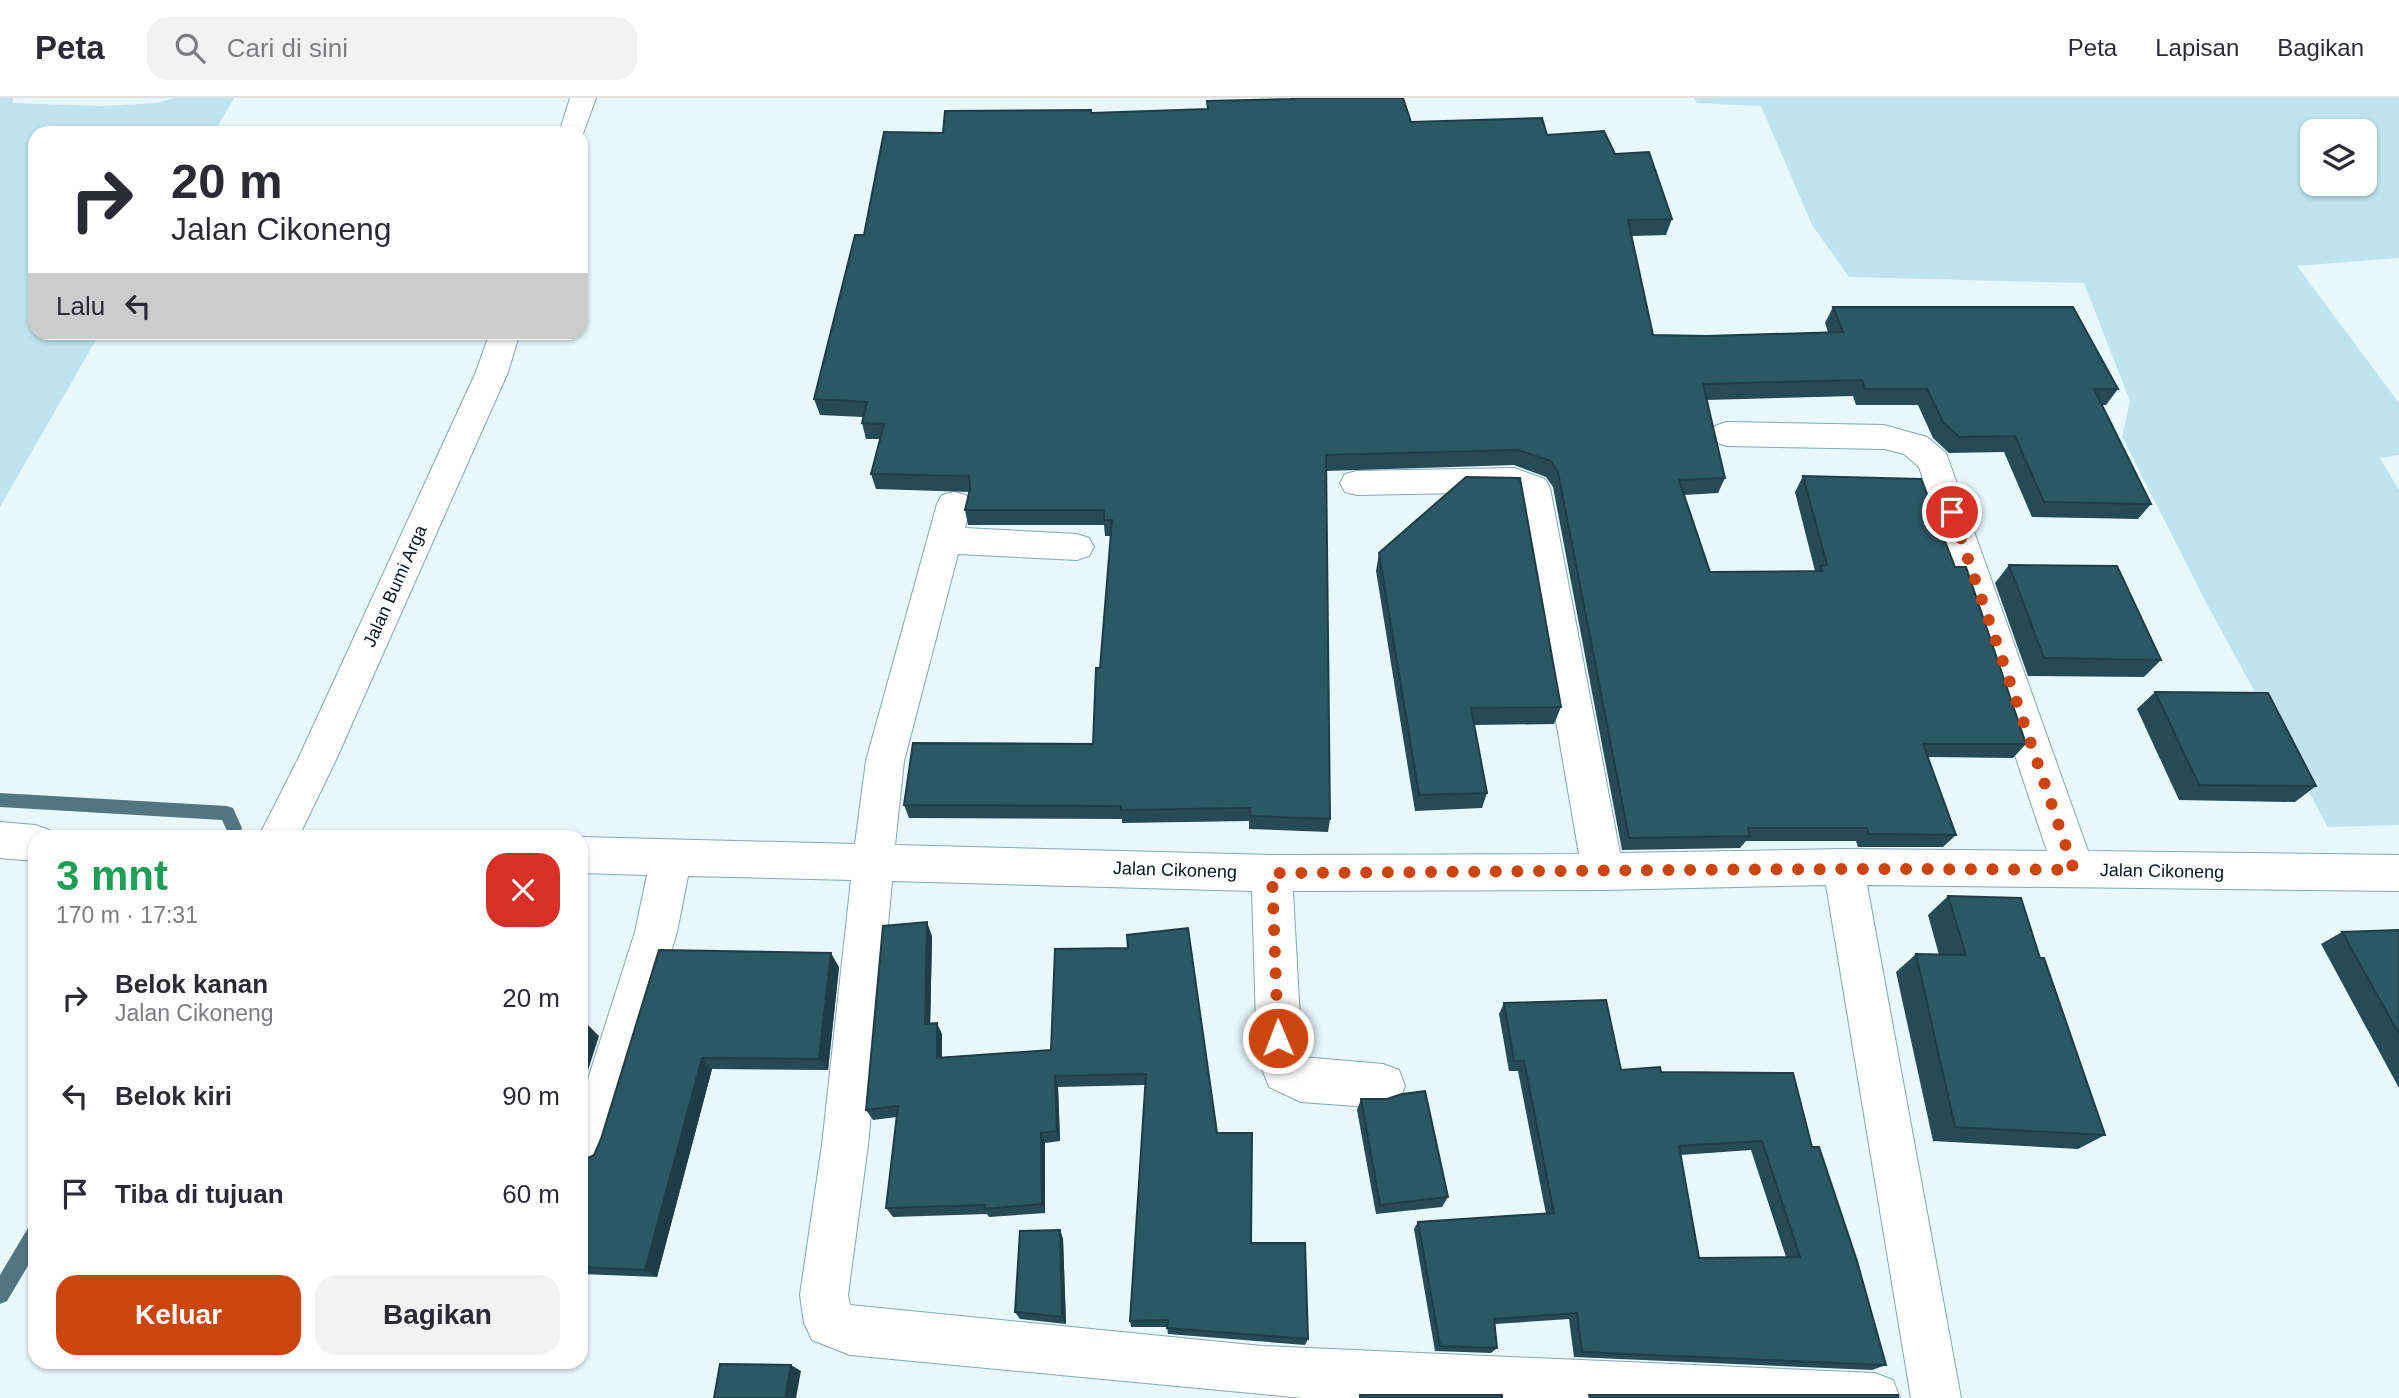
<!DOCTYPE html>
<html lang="id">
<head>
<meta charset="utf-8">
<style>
  :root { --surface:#fff; --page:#f2f2f3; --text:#2b2b33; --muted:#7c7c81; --line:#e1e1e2; --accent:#cc450e }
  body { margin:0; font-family:Helvetica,sans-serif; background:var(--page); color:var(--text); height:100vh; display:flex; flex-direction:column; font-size:26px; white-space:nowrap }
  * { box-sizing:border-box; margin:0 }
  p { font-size:23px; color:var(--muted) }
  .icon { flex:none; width:38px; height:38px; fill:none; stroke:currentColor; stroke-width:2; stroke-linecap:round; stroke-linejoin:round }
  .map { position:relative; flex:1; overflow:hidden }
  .side { position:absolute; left:28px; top:732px; width:560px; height:539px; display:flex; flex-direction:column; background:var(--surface); border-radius:21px; box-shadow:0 2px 5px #0004 }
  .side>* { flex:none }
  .hud { position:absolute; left:28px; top:28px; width:560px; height:214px; border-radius:21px; box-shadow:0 2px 5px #0004; background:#fff; color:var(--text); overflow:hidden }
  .tools { position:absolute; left:2300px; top:21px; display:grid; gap:14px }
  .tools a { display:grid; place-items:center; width:77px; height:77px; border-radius:14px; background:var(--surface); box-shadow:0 2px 5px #0004; font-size:35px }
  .pin { position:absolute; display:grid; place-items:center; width:60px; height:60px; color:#fff; margin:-30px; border:4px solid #fff; border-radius:50%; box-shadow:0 2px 7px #0007 }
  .me { position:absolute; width:77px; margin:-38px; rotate:359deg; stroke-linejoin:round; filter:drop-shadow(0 0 5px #0008) }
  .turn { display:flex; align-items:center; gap:24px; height:147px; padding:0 28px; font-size:32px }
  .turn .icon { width:91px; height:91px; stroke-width:2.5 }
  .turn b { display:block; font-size:49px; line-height:60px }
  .then { display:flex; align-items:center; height:66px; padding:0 28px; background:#0003; gap:14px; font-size:26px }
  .round { display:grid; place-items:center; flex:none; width:74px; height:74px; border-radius:21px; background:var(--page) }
  .headline { display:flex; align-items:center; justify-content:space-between; height:119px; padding:0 28px }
  h1 { font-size:42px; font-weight:700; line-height:52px; color:#1e9e55 }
  .primary-button { display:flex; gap:14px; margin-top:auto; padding:14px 28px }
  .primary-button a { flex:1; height:80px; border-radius:21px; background:var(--accent); color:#fff; font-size:28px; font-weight:700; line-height:80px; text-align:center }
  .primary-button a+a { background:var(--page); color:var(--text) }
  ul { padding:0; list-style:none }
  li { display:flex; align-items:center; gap:21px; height:98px; padding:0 28px }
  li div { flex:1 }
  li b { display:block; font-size:26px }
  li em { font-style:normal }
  header { display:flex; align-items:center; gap:42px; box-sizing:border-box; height:98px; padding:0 35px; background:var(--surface); border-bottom:2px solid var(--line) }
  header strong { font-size:33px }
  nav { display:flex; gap:38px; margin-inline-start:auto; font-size:24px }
  .search { width:490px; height:63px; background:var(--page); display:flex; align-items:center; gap:18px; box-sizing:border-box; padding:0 24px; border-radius:21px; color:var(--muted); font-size:26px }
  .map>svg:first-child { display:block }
</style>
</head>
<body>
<header>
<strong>Peta</strong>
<div class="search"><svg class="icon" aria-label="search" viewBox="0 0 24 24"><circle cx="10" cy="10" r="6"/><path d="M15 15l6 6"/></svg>Cari di sini</div>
<nav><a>Peta</a><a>Lapisan</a><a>Bagikan</a></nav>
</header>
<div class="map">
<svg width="2399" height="1300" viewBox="0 0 2399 1300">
  <rect width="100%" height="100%" fill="#e7f7fc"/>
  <path fill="#bfe4ef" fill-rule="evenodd" d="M0,0H13V5L103,8L156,5L174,0H234L214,35H35V234L100,235L0,409Z
    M1694,0H2399V160L2297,168L2399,305V357L2380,360L2399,392V727L2328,729L2208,508L2122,339L2130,303L2084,185L1849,179L1812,127L1761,8L1697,5ZM2312,33H2364V86H2312Z"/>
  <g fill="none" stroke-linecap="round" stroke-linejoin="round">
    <path fill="#527681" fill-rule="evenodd" d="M0,695L227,708L233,710L242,730L240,735L234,737L228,735L222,722L0,709Z
      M35,1127V1156L7,1203L0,1206V1177L28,1130Z"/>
    <defs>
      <path id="minor" d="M570,0H596L581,41V35H559Z
        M490,234H520L508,274L335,664L299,738H259L299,659L476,274Z
        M1726,324L1884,327L1927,339L1946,355L2088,753L2399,757V793L1867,787L1961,1300H1911L1826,787L1603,792L1293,793L1302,959L1383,966L1399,972L1405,988L1399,1004L1383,1010L1301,1004L1269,989L1257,958L1252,793L892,783L868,1047L848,1197L850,1207L1262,1248L1875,1275L1893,1282L1900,1300H1303L850,1257L812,1242L804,1225L800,1197L822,1047L851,782L688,778L677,834L612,1050L605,1066L589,1073L581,1070V1003L635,834L647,777L581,775V739L855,746L866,663L937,406L942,397L954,394L966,397L971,406L965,430L1077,436L1089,440L1094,449L1089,458L1077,462L958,456L904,663L895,747L1272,757L1579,756L1517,397L1511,394L1357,397L1345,394L1340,385L1345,376L1357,373L1514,370L1545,381L1550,390L1620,755L1843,751L2047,753L1919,369L1904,356L1884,351L1726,348L1715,344L1710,336L1715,328Z
        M0,724L35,727L49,732L52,738H35V763L0,760Z"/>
    </defs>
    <use href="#minor" stroke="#82a8b4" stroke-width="2"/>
    <use href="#minor" fill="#fff" fill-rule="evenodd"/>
  </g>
  <path fill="#264b56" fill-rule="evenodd" d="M1290,0H1403L1411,24L1547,37L1615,56L1672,121L1666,137L1632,138L1653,237L1706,238L1828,234L1825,225L1833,209L2118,291L2106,307H2102L2151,406L2138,421L2032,419L2004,354L1949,355L1933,340L1918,307H1856L1853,298L1707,302L1725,380L1718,395L1684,397L1710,474L1815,473L1795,394L1803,378L1955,469L2026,646L2013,660L1928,659L1956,737L1943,749H1858L1856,743H1746L1740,750L1622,752L1553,389L1546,379L1514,367L1326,373L1330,721L1328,734L1249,731V723L1122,725V721L909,720L904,707L1093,646L1100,570L1111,438H1105L1104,427H968L965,412L970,394L876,391L871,376L880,341H866L862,325L863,319L820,317L814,301L864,137L943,35L1091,15L1207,11V3L1291,1Z
    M1379,455L1561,609L1554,626L1474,627L1487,695L1482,710L1415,713L1376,473Z
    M2009,467L2161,562L2144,579L2028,578L1995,485Z
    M2155,594L2316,688L2295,704L2179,702L2137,611Z
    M1948,798L2040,860L2105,1037L2078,1051L1933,1043L1896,874L1916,856L1939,857L1928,817Z
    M2399,832V990L2321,846L2342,834Z
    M932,838L930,926L942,936V959L1051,952L1055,851L1217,1035L1251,1145L1308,1241L1305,1247L1168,1236L1167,1229H1131L1130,1223L1145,987L1058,989L1060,1043L1045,1045V1115L989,1119L987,1116L893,1119L886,1110L897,1019L873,1022L866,1012Z
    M659,852L839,869L828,972L712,971L657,1179L581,1176V1066L594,1057L601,1041Z
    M1504,905L1621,972L1661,974L1812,1049L1886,1267L1872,1272L1574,1259L1569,1221L1495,1226L1497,1250L1491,1255L1435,1253L1414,1131L1418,1124L1546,1116L1518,973H1509L1499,916ZM1751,1052L1786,1159L1699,1160L1680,1057Z
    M1361,1001H1387L1448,1099L1442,1109L1376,1116L1357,1012Z
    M1060,1132L1063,1141L1066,1226L1020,1221L1015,1214Z"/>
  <path fill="#1f3d46" d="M927,824L932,838L930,938L925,926Z
    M831,855L839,869L828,972L819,961Z
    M586,925L599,938L581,994V940Z
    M937,925L942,936V971L937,960Z
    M702,960L712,971L657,1179L645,1172Z
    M1055,978L1058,989L1060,1043L1057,1033Z
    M1041,1035L1045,1045V1115L1042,1106Z
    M1060,1132L1063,1141L1066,1226L1062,1219Z
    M791,1267L801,1273L796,1300H785Z"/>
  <path fill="#2c5764" stroke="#1f3d46" stroke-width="2" fill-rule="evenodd" d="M1295,0H1403L1411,24L1542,20L1547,37L1604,33L1615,56L1649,54L1672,121L1628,122L1653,237L1706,238L1843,234L1833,209H2073L2118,291H2094L2151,406L2044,404L2015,338L1959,339L1943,324L1927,291H1865L1862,282L1703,286L1725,380L1679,382L1710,474L1823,473L1820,468L1827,467L1803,378L1921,381L1955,469H1966L2026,646H1923L1956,737L1869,736L1867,730H1748L1750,738L1629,740L1558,374L1551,363L1518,352L1326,357L1330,721L1250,718V710L1121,712V708L904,707L913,645L1093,646L1096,570H1100L1112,422H1104V412H965L970,391L969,378L871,376L884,326L862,325L867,304L814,301L855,137H864L884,34L943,35L945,13L1091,12V15L1208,11L1207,3L1295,1Z
    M1466,379L1520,380L1561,609L1471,610L1487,695L1419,697L1379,455Z
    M2009,467L2117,468L2161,562L2044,560Z
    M2155,594L2268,595L2316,688L2199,687Z
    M1948,798L2021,800L2040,860H2044L2105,1037L1955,1029L1916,856L1966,857Z
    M927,824L925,926L937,925V960L1051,952L1055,851L1128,850L1127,837L1188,830L1217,1035H1252L1251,1145H1305L1308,1241L1167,1230L1168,1222L1130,1223L1146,976L1055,978L1057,1033L1041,1035L1042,1106L984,1111L985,1107L886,1110L898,1008L866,1012L883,828Z
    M2399,832V936L2342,834Z
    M659,852L831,855L819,961L702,960L645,1172L581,1169V1066L582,1063L594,1057L601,1041Z
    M1606,902L1621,972L1660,969L1661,974L1793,975L1812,1049H1819L1857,1163L1886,1267L1582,1254L1577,1215L1494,1221L1497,1250L1440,1248L1418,1124L1554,1115L1524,963H1514L1504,905ZM1762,1043L1800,1159L1699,1160L1679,1048Z
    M581,925H586L581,940Z
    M1425,993L1448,1099L1380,1107L1361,1001H1387L1402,996Z
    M1060,1132L1062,1219L1015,1214L1020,1133Z
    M720,1266L791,1267L785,1300H714Z
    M1360,1297H1502V1300H1360Z
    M1589,1297H1898V1300H1590Z"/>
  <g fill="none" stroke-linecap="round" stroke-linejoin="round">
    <path stroke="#cc450e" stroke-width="12" stroke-dasharray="0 21.6" d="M1278,940L1272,775C1540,774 1807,769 2074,772L1952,414"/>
  </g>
  <g text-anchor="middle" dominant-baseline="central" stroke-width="7" stroke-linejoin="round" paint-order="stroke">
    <g font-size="18" fill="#07161a" stroke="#fff">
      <text transform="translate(395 488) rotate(-66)">Jalan Bumi Arga</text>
      <text transform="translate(1175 772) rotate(2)">Jalan Cikoneng</text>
      <text transform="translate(2162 773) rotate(1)">Jalan Cikoneng</text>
    </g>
  </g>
</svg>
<div class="tools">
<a><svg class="icon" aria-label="layers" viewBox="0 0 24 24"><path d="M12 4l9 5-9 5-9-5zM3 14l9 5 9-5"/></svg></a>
</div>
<div class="pin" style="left:1952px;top:414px;background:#d93025"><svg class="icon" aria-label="arrive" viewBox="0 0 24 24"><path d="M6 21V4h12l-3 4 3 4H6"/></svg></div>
<svg class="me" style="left:1278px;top:940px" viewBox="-20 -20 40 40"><circle r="17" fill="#cc450e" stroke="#fff" stroke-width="3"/><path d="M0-11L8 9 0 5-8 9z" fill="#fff"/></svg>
<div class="hud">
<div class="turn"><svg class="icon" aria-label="right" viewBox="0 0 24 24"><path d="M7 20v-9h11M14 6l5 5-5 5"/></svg><div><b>20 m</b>Jalan Cikoneng</div></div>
<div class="then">Lalu<svg class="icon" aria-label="left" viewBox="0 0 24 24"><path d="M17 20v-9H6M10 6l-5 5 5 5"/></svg></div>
</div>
<section class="side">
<div class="headline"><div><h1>3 mnt</h1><p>170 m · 17:31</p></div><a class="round" style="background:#d93025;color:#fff"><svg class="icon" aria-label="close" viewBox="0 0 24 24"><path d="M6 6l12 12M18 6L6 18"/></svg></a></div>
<ul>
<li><svg class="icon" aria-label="right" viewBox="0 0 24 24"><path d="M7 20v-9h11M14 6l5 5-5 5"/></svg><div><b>Belok kanan</b><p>Jalan Cikoneng</p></div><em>20 m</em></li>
<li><svg class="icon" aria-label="left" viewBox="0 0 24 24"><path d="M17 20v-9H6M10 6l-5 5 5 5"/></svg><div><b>Belok kiri</b></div><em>90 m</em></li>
<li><svg class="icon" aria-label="arrive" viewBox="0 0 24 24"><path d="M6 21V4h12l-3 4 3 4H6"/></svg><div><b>Tiba di tujuan</b></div><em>60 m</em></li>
</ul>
<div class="primary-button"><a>Keluar</a><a>Bagikan</a></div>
</section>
</div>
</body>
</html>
